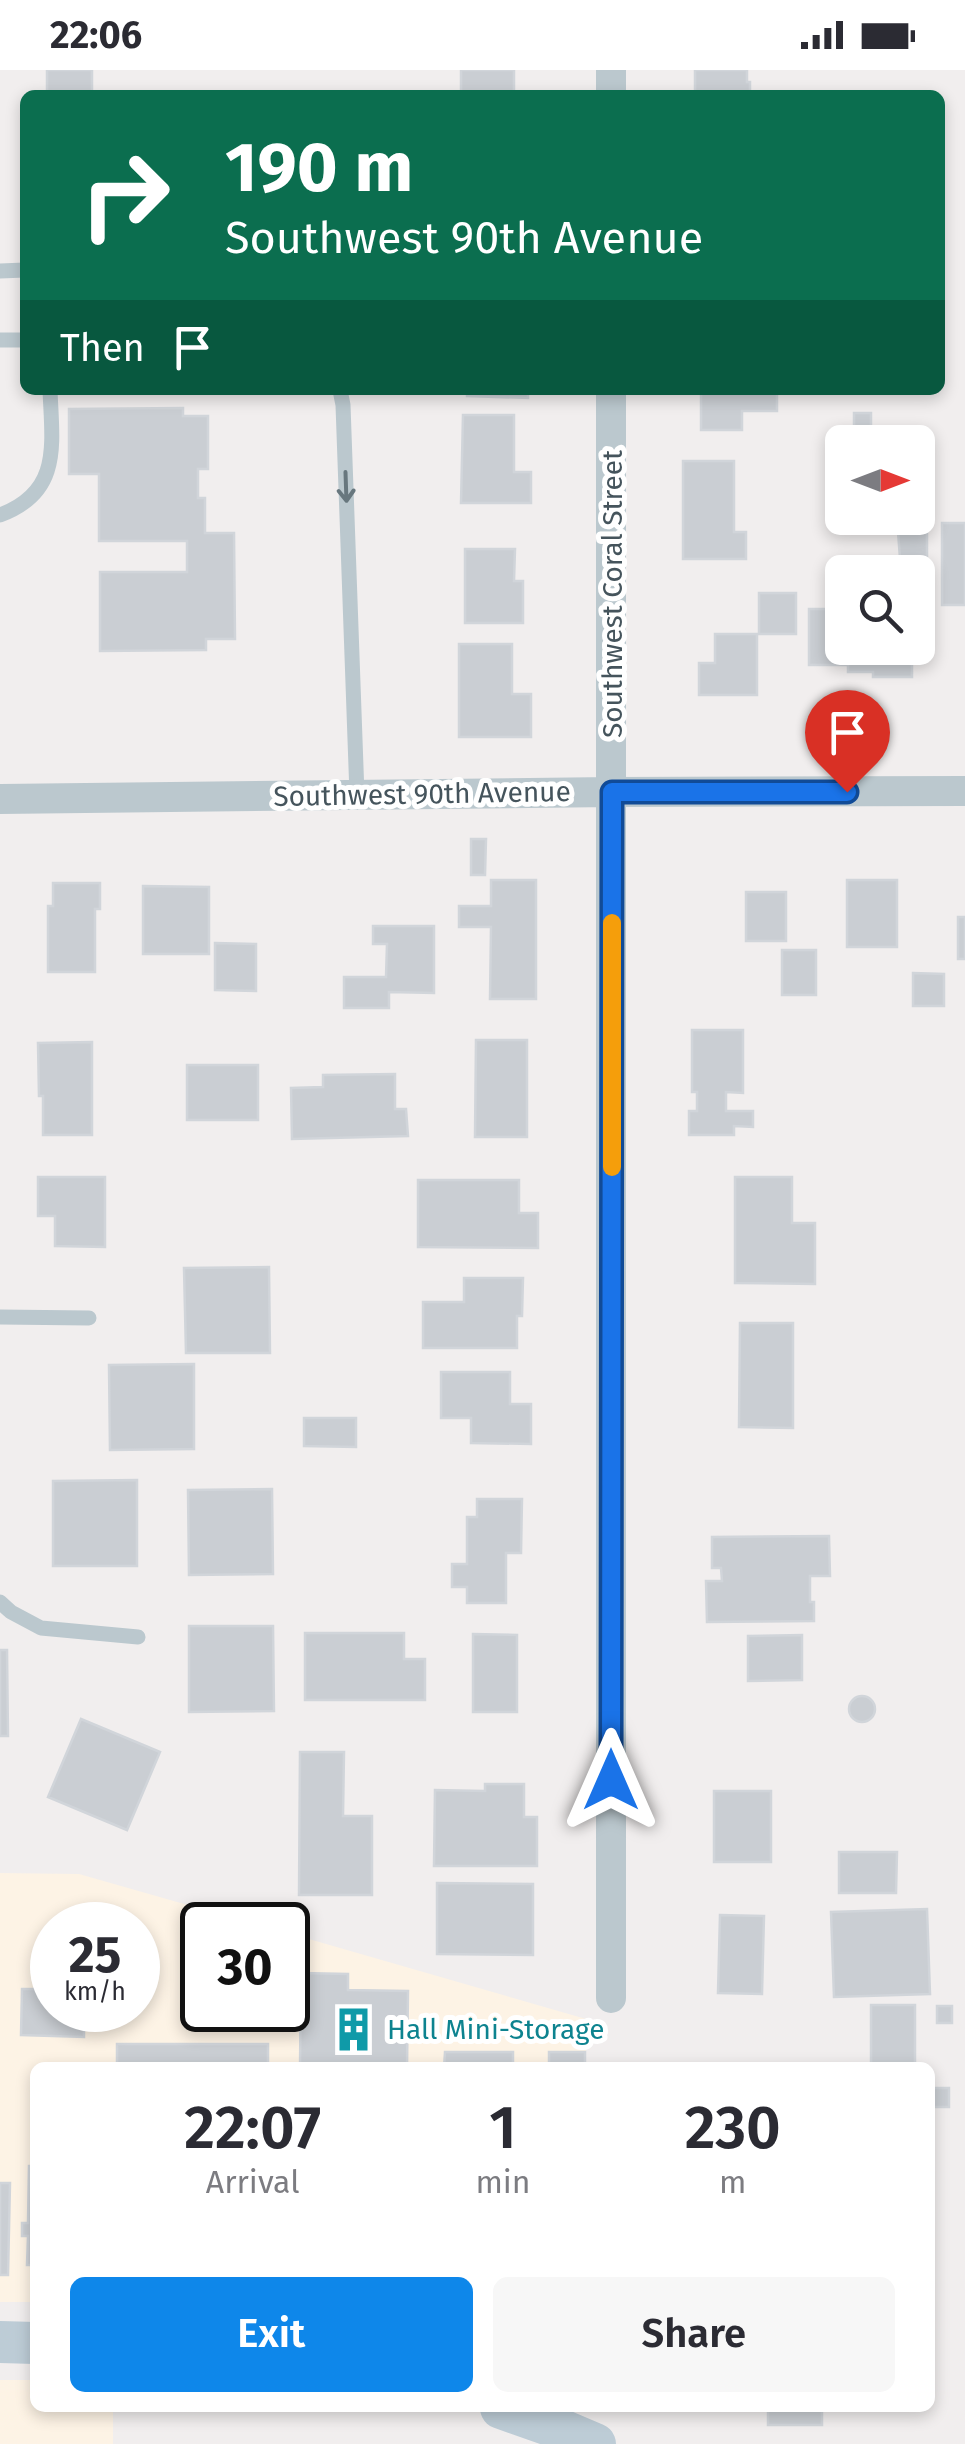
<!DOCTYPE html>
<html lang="en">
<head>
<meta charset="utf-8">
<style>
  :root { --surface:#fff; --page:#f7f7f7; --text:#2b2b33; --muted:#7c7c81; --accent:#0e87ea }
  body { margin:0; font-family:"Fira Sans",sans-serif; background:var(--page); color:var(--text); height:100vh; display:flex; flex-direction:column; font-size:38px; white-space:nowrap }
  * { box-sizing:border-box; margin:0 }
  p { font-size:32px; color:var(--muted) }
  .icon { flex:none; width:55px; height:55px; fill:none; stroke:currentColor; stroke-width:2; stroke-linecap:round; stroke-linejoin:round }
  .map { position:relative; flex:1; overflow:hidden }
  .sheet { position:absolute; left:30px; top:1992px; width:905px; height:350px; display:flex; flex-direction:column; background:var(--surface); border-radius:15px; box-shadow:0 5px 15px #0003 }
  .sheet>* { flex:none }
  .banner { position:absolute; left:20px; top:20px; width:925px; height:305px; border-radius:15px; box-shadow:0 5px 15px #0003; background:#0b6e4f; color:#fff; overflow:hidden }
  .needle { width:65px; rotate:90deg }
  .tools { position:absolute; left:825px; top:355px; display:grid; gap:20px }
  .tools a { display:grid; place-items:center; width:110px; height:110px; border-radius:15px; background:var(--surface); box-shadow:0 5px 15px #0003; font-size:50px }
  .speed { position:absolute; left:30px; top:1832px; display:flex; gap:20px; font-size:50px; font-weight:700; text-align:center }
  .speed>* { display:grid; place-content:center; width:130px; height:130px; border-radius:50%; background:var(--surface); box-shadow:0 5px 15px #0003; line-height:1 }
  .speed small { font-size:25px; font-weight:400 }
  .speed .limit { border:5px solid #111; border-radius:15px; background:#fff; color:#111 }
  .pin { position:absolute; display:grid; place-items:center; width:85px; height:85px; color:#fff; margin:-102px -42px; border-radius:50% 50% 50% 0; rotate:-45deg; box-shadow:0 0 10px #0007 }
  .pin .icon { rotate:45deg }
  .me { position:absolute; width:110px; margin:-55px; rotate:0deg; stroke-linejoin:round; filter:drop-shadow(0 0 8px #0008) }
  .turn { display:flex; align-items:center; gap:35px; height:210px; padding:0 40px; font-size:45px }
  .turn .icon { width:130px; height:130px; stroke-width:2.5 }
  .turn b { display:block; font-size:70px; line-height:85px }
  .then { display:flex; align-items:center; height:95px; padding:0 40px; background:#0003; gap:20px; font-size:38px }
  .eta { display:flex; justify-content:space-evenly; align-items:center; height:170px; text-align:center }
  .eta b { font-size:60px; font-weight:600; line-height:70px }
  .button { display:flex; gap:20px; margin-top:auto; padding:20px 40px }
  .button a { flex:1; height:115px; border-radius:15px; background:var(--accent); color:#fff; font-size:40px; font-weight:600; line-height:115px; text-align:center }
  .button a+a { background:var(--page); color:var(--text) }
  .status { display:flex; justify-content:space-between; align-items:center; height:70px; padding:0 50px; background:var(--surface); direction:ltr }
  .status svg { height:28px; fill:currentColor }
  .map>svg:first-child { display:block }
</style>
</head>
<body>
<div class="status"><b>22:06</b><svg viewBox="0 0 49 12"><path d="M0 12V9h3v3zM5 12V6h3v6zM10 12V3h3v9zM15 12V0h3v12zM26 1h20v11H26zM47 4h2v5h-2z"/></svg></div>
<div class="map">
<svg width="965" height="2374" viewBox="0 0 965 2374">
  <rect width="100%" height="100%" fill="#f1eeee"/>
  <path fill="#fdf3e5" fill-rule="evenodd" d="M0,1803L79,1804L258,1855H202V1940H288V1863L586,1949V1997L35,1998V2232H0ZM52,1855H138V1940H52Z
    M0,2310H35V2338H113V2374H0Z"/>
  <path fill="#caced3" stroke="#d1d5da" stroke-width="2.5" d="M47,0H92V25H47Z
    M461,0H514V25H461Z
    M695,0H747V12H750V25H695Z
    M467,320H528V328L467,326Z
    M701,320H777V341H742V360H701Z
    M183,338V346H208V399H198V428H205V463H234L235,569H206V580L100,581V502H187V471H99V404H69V339Z
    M854,343H871V367H854Z
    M463,345H514V402H531V433H461Z
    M683,391H734V462H746V489H683Z
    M918,442H927V488L930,518L918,520V502H901L897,448H918Z
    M942,453H965V535H942Z
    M465,479H515L514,511H523V553H465Z
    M759,523H796V564H759Z
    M809,539H842V578H912V607H873V602H848V595H809Z
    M715,564H757V625H699V593H715Z
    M459,574H512V624H531V667H459Z
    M471,769H486L485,805H471Z
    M491,810H536V929H490L491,857H459V836H491Z
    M847,810H897V877H847Z
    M53,813H100V839H95V902H48V836H53Z
    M143,816L209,817V884H143Z
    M746,822H786V871H746Z
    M958,847H965V889H958Z
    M373,856H434V923L389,922V938H344V907H386L387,874H373Z
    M215,873L256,874V921L215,920Z
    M782,880H816V925H782Z
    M913,903L944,904V936H913Z
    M692,960H743V1023L726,1022V1041H753V1057L734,1056V1065H689V1041H697V1022H692Z
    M476,970H527V1067H475Z
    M92,972V1065H43V1026H39L38,973Z
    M187,995H258V1050H187Z
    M395,1004V1039H406L408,1066L292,1069L291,1018L323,1017V1005Z
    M38,1107H105V1177L55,1176V1146H38Z
    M735,1107H792V1153H815V1214L735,1213Z
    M418,1110H519V1143H538V1178L418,1177Z
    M269,1197L270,1283H186L184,1198Z
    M464,1208H523L522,1246H517V1278H423V1232H464Z
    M740,1253H793V1358L739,1357Z
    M194,1294V1379L110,1380L109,1295Z
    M441,1302H510V1334H531V1374L471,1373V1348H441Z
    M304,1348H356V1377L304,1376Z
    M137,1410V1496H53V1411Z
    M272,1419L273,1504L189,1505L188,1420Z
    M477,1429H522L521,1483H506V1533H467V1517H452V1494H467V1447H477Z
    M829,1466L830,1506H810V1532H814V1551L707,1552L706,1511H722L721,1498H712V1467Z
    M189,1556H273L274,1641L189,1642Z
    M305,1563H404V1589H425V1630H305Z
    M473,1564L517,1565V1642H473Z
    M802,1565V1610L748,1611V1566Z
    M0,1580H7L8,1666H0Z
    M849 1639a13 13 0 1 1 26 0a13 13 0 1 1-26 0Z
    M81,1649L160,1682L127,1760L48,1727Z
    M300,1682H344L343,1746H372V1825H299Z
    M485,1714H524V1747H537V1796H434L435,1720L485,1721Z
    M714,1721H771V1792H714Z
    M839,1782H897L896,1823H839Z
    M437,1813L533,1814V1885L437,1884Z
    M927,1839L930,1924L834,1927L831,1842Z
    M720,1845L764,1846L762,1924L718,1923Z
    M301,1903L348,1904V1920L408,1921L407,1998H300Z
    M22,1919H52V1940H84V1967L21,1965Z
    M871,1935H915V1998H871Z
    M937,1936H952V1953H937Z
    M117,1974H268V1998H117Z
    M445,1982H513V1998H444Z
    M549,1982H585V1998H549Z
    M931,2018H949V2037H931Z
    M29,2096H35V2202H33V2195H27L28,2166H22V2153H28Z
    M0,2113H10L8,2205H0Z
    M768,2338H822V2355H768Z"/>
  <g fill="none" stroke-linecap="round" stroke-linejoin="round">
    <path stroke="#bbc8ce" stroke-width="15" d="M0,201L25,200
      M0,270H25
      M340,320L343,335L357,725
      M0,445C62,422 52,374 50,320
      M0,1247L89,1248
      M0,1532L11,1542L41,1558L138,1567"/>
    <path stroke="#bbc8ce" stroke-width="30" d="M611,0V25
      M0,729L612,722L965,721
      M611,1928V320"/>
    <path stroke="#bdccd6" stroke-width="42" d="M0,2272L35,2273
      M501,2338L555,2357L595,2374"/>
  </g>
  <defs><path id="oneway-shaft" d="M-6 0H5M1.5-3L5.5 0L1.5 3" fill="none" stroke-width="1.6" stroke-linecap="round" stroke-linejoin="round" transform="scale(2.5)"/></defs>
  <use stroke="#68777e" href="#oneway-shaft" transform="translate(346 417) rotate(88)"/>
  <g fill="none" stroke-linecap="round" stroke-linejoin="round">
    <defs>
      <path id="route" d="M611,1710L612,722H847"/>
    </defs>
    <use href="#route" stroke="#114b97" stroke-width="25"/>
    <use href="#route" stroke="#1a73e8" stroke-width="18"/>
    <path stroke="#f59e0b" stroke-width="18" d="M612,1097V853"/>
  </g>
  <defs>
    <symbol id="building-bare" viewBox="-9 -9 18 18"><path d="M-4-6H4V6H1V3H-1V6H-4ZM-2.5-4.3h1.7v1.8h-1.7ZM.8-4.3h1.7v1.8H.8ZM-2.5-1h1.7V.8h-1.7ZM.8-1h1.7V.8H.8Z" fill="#0f9aa8" stroke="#fff" stroke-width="2.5" paint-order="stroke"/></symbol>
  </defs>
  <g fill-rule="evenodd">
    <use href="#building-bare" x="322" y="1928" width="63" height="63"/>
  </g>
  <g text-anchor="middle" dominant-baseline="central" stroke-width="10" stroke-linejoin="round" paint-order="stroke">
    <g font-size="28" fill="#45545c" stroke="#fff">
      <text transform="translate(612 524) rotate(-90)">Southwest Coral Street</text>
      <text transform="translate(422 724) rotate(-1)">Southwest 90th Avenue</text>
    </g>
    <g font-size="28" fill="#0d838f" stroke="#fff" text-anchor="start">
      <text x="387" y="1959">Hall Mini-Storage</text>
    </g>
  </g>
</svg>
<div class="tools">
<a><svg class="needle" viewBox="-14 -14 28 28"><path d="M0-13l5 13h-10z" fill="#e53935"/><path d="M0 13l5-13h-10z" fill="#7c7c81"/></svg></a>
<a><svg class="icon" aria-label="search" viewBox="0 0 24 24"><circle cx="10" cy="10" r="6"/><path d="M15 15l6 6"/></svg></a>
</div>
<div class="speed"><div>25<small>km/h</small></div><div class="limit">30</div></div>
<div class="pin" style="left:847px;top:722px;background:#d93025"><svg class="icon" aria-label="arrive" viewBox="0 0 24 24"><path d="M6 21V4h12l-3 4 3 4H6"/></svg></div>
<svg class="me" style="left:611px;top:1710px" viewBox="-20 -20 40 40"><path d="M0-17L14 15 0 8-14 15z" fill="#1a73e8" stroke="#fff" stroke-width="4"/></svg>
<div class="banner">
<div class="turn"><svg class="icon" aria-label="right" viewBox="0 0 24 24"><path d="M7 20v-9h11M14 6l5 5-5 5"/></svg><div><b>190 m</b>Southwest 90th Avenue</div></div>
<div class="then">Then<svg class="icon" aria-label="arrive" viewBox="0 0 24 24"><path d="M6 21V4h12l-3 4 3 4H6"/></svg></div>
</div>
<section class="sheet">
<div class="eta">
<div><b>22:07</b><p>Arrival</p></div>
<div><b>1</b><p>min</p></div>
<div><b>230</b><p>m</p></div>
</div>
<div class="button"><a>Exit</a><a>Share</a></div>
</section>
</div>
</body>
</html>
